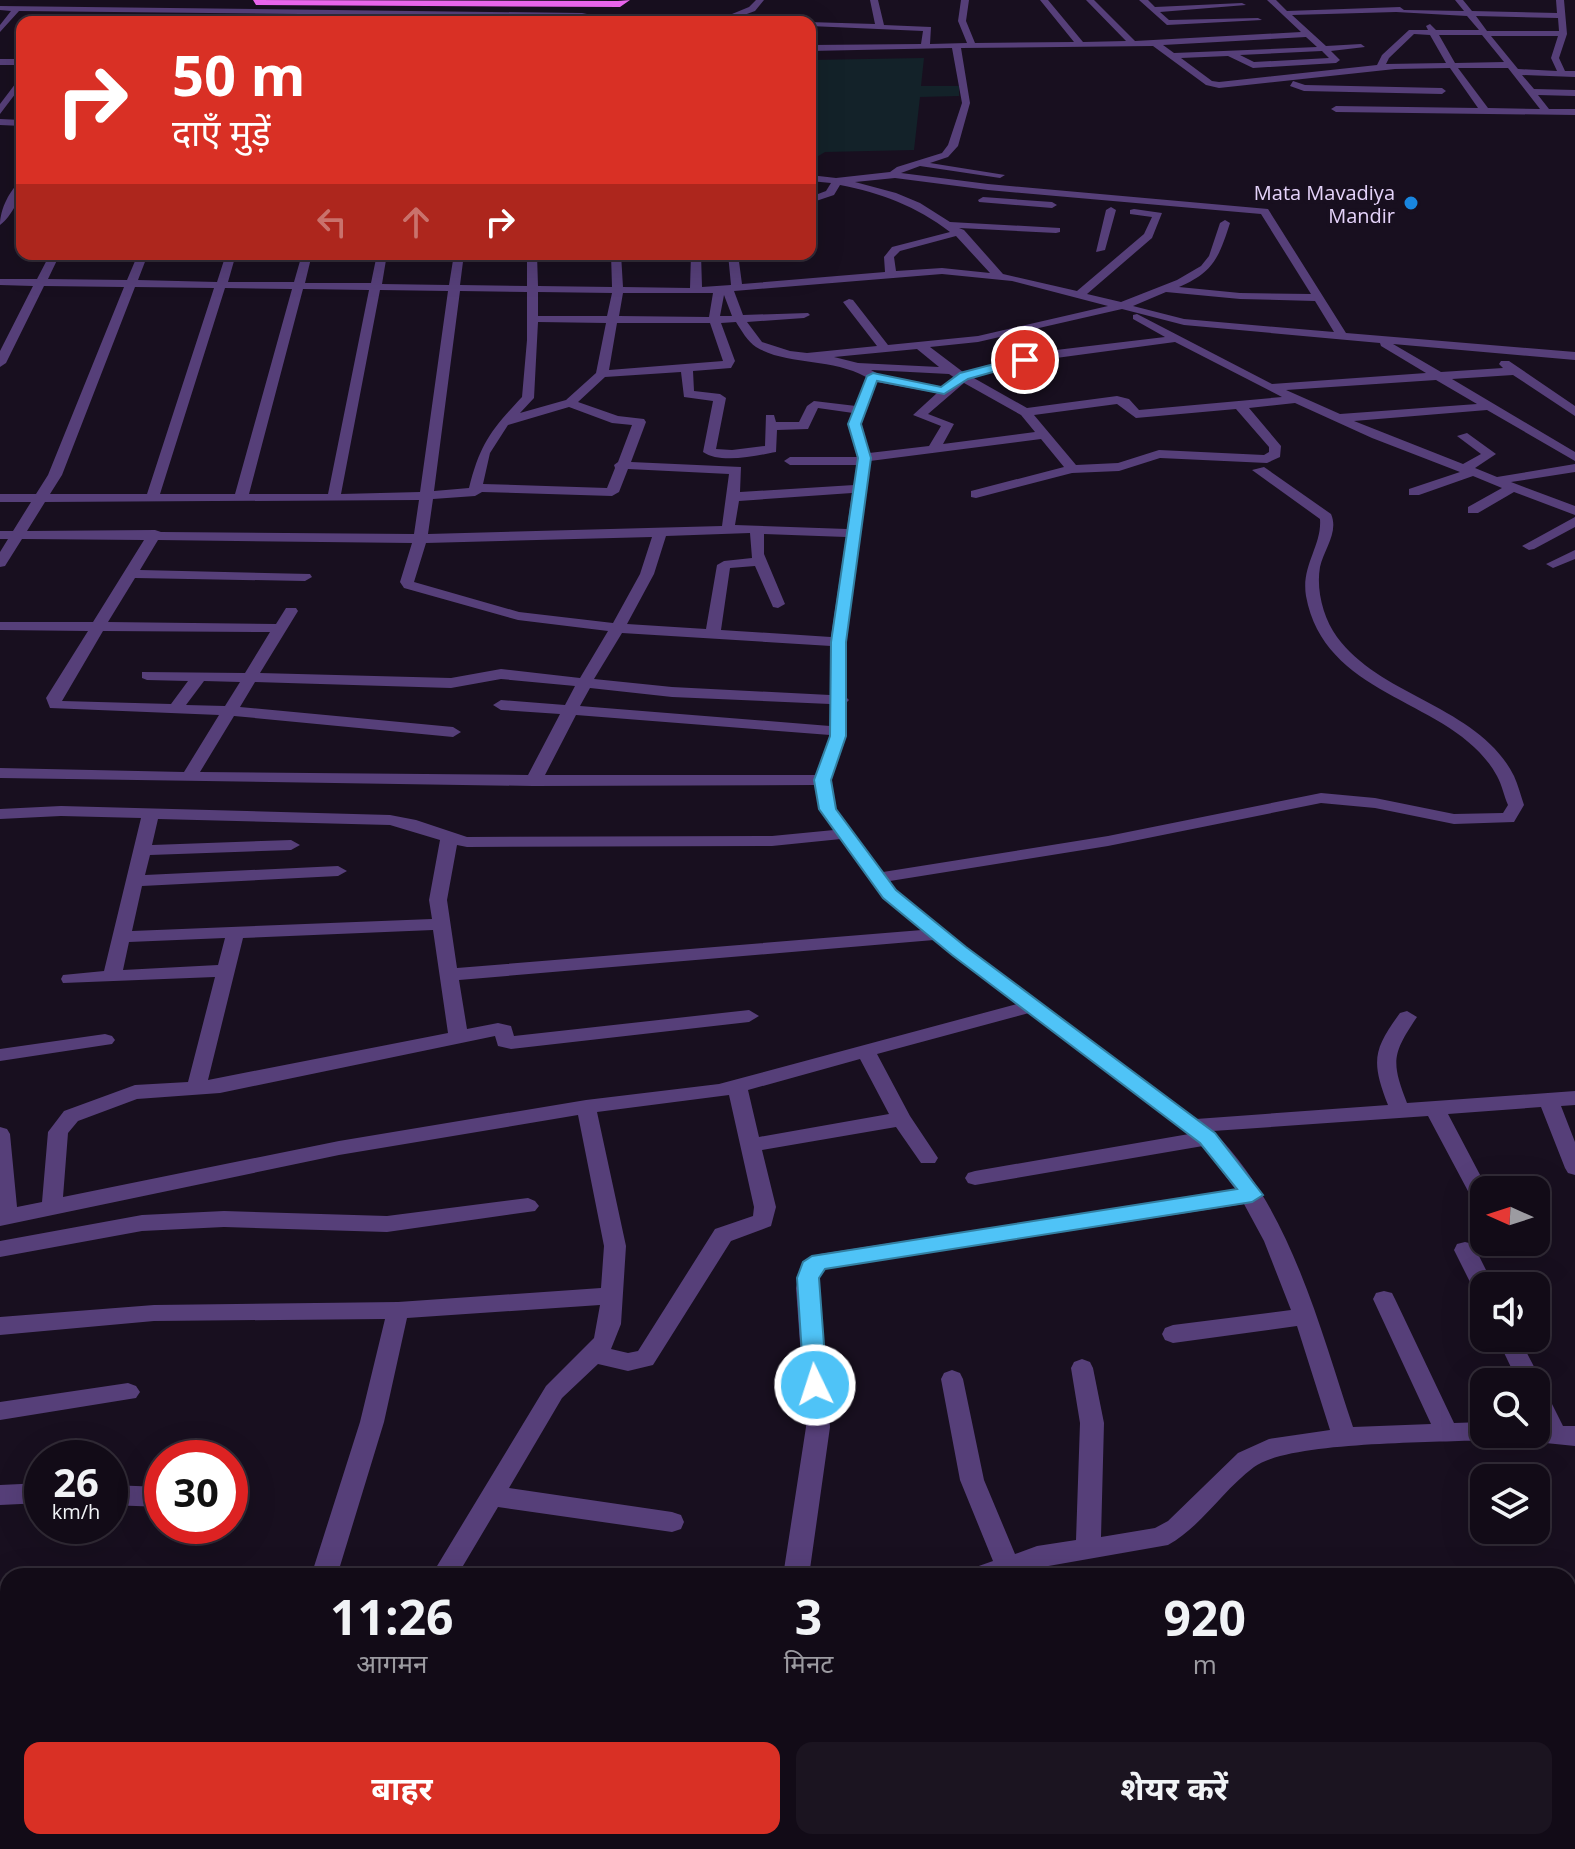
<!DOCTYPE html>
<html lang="hi">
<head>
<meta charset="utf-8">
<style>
  :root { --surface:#120b17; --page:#1b1420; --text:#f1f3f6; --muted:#9c9ba1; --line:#312b36; --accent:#d93025 }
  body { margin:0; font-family:"Open Sans","Noto Sans Devanagari",sans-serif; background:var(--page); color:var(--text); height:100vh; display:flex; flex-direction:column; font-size:30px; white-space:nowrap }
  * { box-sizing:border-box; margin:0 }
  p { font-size:26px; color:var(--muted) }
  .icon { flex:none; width:44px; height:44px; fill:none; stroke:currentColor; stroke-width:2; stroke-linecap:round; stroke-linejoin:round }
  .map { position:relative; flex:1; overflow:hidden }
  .sheet { position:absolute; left:0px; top:1568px; width:1576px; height:282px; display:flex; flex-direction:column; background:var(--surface); border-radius:24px 24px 0 0; box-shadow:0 8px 32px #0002,0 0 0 2px var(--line) }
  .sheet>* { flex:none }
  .hud { position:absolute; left:16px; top:16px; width:800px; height:244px; border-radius:16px; box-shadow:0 8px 32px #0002,0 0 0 2px var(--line); background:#d93025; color:#fff; overflow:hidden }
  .needle { width:52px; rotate:273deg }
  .buttons { position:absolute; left:1470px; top:1176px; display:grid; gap:16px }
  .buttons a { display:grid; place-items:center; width:80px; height:80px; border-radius:16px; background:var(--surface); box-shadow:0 8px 32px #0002,0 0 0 2px var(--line); font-size:40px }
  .speed { position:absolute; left:24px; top:1440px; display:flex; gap:16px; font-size:40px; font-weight:700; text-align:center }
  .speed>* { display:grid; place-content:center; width:104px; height:104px; border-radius:50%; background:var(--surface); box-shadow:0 8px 32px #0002,0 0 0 2px var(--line); line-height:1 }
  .speed small { font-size:20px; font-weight:400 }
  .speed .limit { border:12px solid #d22; background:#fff; color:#111 }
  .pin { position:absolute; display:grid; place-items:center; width:68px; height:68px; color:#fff; margin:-34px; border:4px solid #fff; border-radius:50%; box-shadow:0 2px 8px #0007 }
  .me { position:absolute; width:88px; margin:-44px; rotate:356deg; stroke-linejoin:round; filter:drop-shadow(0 0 6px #0008) }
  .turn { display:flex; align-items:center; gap:28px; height:168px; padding:0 24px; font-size:36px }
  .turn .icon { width:104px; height:104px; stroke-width:2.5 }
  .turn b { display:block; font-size:56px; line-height:68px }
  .lanes { display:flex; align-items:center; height:76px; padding:0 24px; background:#0003; justify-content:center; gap:40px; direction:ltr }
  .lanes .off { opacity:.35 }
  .eta { display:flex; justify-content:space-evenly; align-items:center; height:136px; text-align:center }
  .eta b { font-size:48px; font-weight:700; line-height:56px }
  .primary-button { display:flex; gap:16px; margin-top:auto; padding:16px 24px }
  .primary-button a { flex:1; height:92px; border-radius:16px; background:var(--accent); color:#fff; font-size:32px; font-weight:700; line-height:92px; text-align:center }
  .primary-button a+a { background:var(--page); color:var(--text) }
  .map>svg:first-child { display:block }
</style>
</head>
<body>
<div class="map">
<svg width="1575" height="1849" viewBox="0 0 1575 1849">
  <rect width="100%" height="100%" fill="#180f1f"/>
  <path fill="#132229" d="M924,58L921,86H959V96L920,97L914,150L825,152L810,161V60Z"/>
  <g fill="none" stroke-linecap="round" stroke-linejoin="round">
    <path fill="#563f79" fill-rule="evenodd" d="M756,0H764L755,11L736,18L803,22H697L626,18L630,16L733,18L732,14L749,7Z
      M870,0H878L884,25L931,27L930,44L967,43L958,21L961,0H969L966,21L975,43L1074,42L1040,0H1048L1083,42L1126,41L1086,0H1094L1135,41L1301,32L1267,0H1276L1287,11L1400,7L1404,10L1464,11L1455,0H1463L1472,11L1557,13L1556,0H1564L1567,34L1559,58L1565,71H1575V77L1522,75L1534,89L1575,90V96L1538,95L1549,109H1575V115L1336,112L1331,109L1336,106L1478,108L1450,68L1395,69L1219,88L1206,85L1153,46L961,48L970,103L958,146L948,157L930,163L1005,175L1000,178L920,166L901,173L988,184L1268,209L1346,333L1575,352V360L1393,344L1441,372L1503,368L1499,364L1501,361H1509L1575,406V416L1513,375L1452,379L1575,452V461L1487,410L1354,421L1463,464L1481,454L1457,436L1467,433L1496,454L1475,468L1497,477L1575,464V472L1511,482L1575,506V515L1514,492L1478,513H1468V507L1502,488L1473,476L1419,495H1409V489L1460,472L1372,438L1295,403L1249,408L1281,446L1280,457L1267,463L1160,458L1119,471L1072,473L976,498L971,497V491L1064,467L1041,439L870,461L845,642L846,697L849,700L846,703V736L830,780L835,809L883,872L1108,836L1321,793L1375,798L1454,814L1503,813L1508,805C1504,796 1502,785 1497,776C1455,698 1325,701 1306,596C1301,565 1322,546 1320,519L1252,470L1264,467L1331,514C1339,532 1324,549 1320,567C1316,589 1323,618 1337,637C1382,698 1479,706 1514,776C1518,785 1521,796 1524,805L1514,822L1454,824L1375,808L1321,803L1108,846L890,881L896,890L965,947L1196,1119L1388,1105C1371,1061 1373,1050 1400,1013L1407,1011L1417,1017C1392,1054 1391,1062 1407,1103L1575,1091V1105L1561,1106L1575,1142V1175L1568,1173L1565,1168L1541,1107L1448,1114L1488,1190H1484V1211L1477,1208L1428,1116L1213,1131C1290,1208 1319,1325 1353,1427L1431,1424L1373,1299L1376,1293L1384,1291L1392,1293L1395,1299L1454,1423L1484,1422V1434H1494L1484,1440C1435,1443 1289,1441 1254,1467C1222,1491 1202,1526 1168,1545L1037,1568L1013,1576H969L973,1568L993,1561L960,1480L941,1379L944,1373L952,1370L960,1373L963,1379L984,1480L1015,1554L1037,1546L1076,1540L1080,1423L1071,1368L1074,1362L1082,1359L1090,1362L1093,1368L1104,1423L1101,1537L1155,1528L1168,1521L1238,1453L1269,1439L1330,1430L1297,1326L1173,1343L1165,1340L1162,1334L1165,1328L1173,1325L1291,1310L1264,1241L1244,1204L825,1269L821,1272L818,1288L830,1427L809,1576H783L806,1427L796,1288L803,1262L820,1254L1236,1190L1203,1146L975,1185L968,1183L965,1178L968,1173L975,1171L1189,1134L1029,1013L877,1054L910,1116L938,1158L935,1163H921L896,1127L762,1150L776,1207L771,1226L731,1241L653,1365L628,1371L598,1364L562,1398L509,1488L672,1512L681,1515L684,1522L681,1529L672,1532L498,1507L457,1576H431L546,1386L594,1338L600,1305L407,1318L384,1422L337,1576H311L360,1422L385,1319L154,1321L0,1335V1317L154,1305L398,1302L601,1288L604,1246L578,1115L339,1155L0,1226V1127L7,1129L10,1134L17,1207L42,1202L48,1132L64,1111L135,1085L188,1082L215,977L63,983L61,979L63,975L104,971L141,818L61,816L0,819V809L61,806L390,815L416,820L467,837L772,836L834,830L819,809L815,785L533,786L0,778V768L184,772L219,715L50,708L46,698L88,631L0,630V622H93L144,540L22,539L5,566L0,567V552L8,539H0V531H13L31,502H0V494H36L48,475L124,287L44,286L6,363L0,367V351L33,286L0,285V279H37L50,254H60L48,279L127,280L138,254H148L138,280L217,282L226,254H236L228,282H294L302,254H312L305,283H371L377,254H387L382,284L449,285L454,254H464L460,285L527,286V254H537L538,286L612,287L611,254H621L623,287L690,288L691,254H701L702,287L731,285L728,254H738L742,284L885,272L884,257L892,247L950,232C916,206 881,193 840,185L834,195L810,203V197L826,191L831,183L810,181V175L836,178L890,172L897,167L942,153L948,145L962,103L952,48L810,51V45L921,44L923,31L810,26L808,22L875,24ZM1396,12L1467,16L1479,30H1436L1430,24L1426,26L1428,30H1409L1382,55L1377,65L1219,82L1212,81L1181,58L1228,56L1253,68L1336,63L1340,60L1331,51L1365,47L1361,44L1326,46L1292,15ZM1476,16L1558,18L1559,31H1487ZM1414,34L1430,35L1446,63L1386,64L1389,58ZM1439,35H1482L1504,62L1455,63ZM1491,36H1558L1551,58L1557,71L1518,69ZM1306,37L1317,47L1174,53L1163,45ZM1322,51L1329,58L1254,62L1240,55ZM1458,68H1508L1540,109L1488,108ZM895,178L988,190L1261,214L1311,294L1240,293L1179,287C1214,272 1219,257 1230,223L1225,220L1220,223L1209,256L1201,266L1177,280L1121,302L1087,294L1152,238L1162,213L1134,209L1130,210V214L1152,217L1144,234L1077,291L1003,274L964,230L959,228L1056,233L1060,232V228L950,222L920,203L896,193L855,182ZM956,236L990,273L942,268L896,271L894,257L900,251ZM942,274L1012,281L1108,306L978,336L888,345L853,300L849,299L843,302L877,346L807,353L790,351L762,342L747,322L804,318L810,315L808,313L743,315L734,291ZM135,287L214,288L147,494H50L62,475ZM225,288L292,289L235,494H160ZM303,289L369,290L328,494H249ZM380,290L448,291L420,492L341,494ZM460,291L527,292V340L522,397C491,430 480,444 469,488L434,491ZM538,292L612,293L607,316H538ZM1166,292L1240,299L1315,301L1334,332L1184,319L1133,306ZM623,293H713L709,317L619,316ZM724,295L732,316H720ZM1122,309L1184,325L1380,343L1381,346L1426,373L1272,384L1137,314L1133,315V319L1165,337L1056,350L963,372L930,347L978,342ZM538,322L606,323L596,373L566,400L520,413L534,398ZM736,322C741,330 748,342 756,347C788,366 830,357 866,377L856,406L814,401L807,406L799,422H776L774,415H766L765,446L732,450L716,449L726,398L720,394L694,391L693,371L731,368L735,361L721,323ZM617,323H710L723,361L609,370ZM1175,342L1282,397L1139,410L1129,399L1117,396L1027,408L972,377L1056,358ZM917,349L939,367L858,363L834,357ZM871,370L949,374L955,378L944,387L882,376ZM681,372L684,397L713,401L703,452C720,464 755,456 776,452L777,430L808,429L818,408L853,413L849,424L857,457H790L784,461L790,465H857L854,485L740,492L741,467L631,462L646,422L644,419L618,416L578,402L605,377ZM1436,380L1477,404L1340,414L1286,390ZM877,382L937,393L913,415L941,426L929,446L869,453L861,424ZM964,383L1021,415L1035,432L943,444L954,424L928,414ZM1117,404L1136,418L1236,409L1269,447V452L1264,455L1159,450L1118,463L1076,465L1034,415ZM569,407L612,423L632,425L618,462L614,465L615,468L607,488L483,484L490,453L508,425ZM628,469L729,474L722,526L428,534L433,499L475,496L482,492L612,496L619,492ZM852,493L847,529L735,525L739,501ZM419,500L414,534L161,532L155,530L27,531L45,502ZM750,533L752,558L724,561L717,565L706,629L627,624L654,574L666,536ZM764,534L846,537L831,637L721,630L730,568L755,566L773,607L778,608L785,604L764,554ZM652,537L640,574L613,623L519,612L414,582L426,543ZM158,540L412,543L400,582L404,588L518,620L608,631L580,678L501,669L451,678L260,673L298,611L296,608H286L276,624L108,622L135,578L305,581L312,577L310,574L140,570ZM103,631L270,632L245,673L142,672V678L147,680L188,681L171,704L62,701ZM622,633L831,646L830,695L672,687L594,679ZM501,679L575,686L565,705L501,700L493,705L501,710L560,714L528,775L200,772L234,716L453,737L461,732L453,727L240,707L255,682L451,688ZM204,681L240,682L225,706L186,705ZM590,688L672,697L830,704V726L580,706ZM576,715L830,735V736L816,775H545ZM158,819L390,825L440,840L429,900L432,919L132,931L142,886L338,876L347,871L338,866L145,875L150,855L291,850L300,845L291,840L152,845ZM841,839L884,898L922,930L457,968L447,900L457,845L467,847L772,846ZM433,930L448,1033L208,1080L243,938ZM225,938L218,965L123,970L129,942ZM934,940L1017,1004L719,1084L586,1100L339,1141L63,1197L68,1133L78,1121L137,1099L220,1093L495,1036L498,1046L511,1049L749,1022L759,1016L749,1010L514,1036L511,1026L498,1023L467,1029L459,980ZM860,1059L889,1114L759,1137L748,1090ZM729,1095L754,1207L753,1216L715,1229L638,1351L628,1353L611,1349L621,1324L626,1246L597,1112Z
      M1139,0H1148L1155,7L1242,3L1246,5L1160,12L1169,20L1258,18L1262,20L1167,25Z
      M0,6L582,13L592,15L594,22H586L582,17L19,11L0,32V25L11,11L0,10Z
      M0,59H22V65H0Z
      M22,75V85L0,114V104Z
      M1293,81L1305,85L1442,88L1446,91L1442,94L1304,91L1290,86Z
      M0,119L22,120V126L0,125Z
      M22,180C22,196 12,216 0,225C0,209 10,189 22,180Z
      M983,197L1052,202L1057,205L1052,208L979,202L978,200Z
      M1111,207L1116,210L1105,250L1096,252L1106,210Z
      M1575,517V527L1534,549L1529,550L1522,546Z
      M1575,550V559L1553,568L1546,564Z
      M105,1034L112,1036L115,1040L112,1044L0,1061V1049Z
      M528,1198L535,1201L539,1206L535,1211L387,1232L224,1227L142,1231L0,1257V1241L142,1215L224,1211L387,1216Z
      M1465,1242L1473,1244L1494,1286H1484V1296L1476,1294L1454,1250L1457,1244Z
      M1497,1338H1519L1542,1382L1539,1386L1544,1388L1563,1426H1575V1446L1526,1441L1522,1434H1536V1425H1539L1536,1418V1382H1518Z
      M128,1383L136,1386L140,1392L136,1398L0,1420V1402Z
      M42,1483V1503L0,1505V1485Z
      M110,1485L162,1487V1507L110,1505Z
      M0,1752H8V1778H0Z
      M184,1842H212L210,1849H182Z
      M298,1842H326L325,1849H297Z
      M586,1842H614L613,1849H585Z
      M901,1842H929V1849H901Z"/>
    <path fill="#eb66ee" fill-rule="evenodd" d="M253,0L618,1L630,0L620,7L256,5Z"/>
  </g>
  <path fill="#4fc3f7" stroke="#337fa1" stroke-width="2" d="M1025,356L1031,360L1029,362L968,379L944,394L877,381L861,424L871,458L846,642V736L831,780L836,809L896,890L966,947L1215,1133L1263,1195L1252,1202L825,1269L819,1278L827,1385L823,1392H807L804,1385L797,1278L803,1262L812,1256L1237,1189L1200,1143L952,955L883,898L819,809L814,780L830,736L831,642L858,458L848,424L867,376L873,373L941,387L960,373Z"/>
  <circle fill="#1986df" stroke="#180f1f" stroke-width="3" cx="1411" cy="203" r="8"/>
  <g text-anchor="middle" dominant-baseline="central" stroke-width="8" stroke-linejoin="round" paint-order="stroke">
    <g font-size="20" fill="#e5d3fa" stroke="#180f1f" text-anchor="end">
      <text x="1395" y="192">Mata Mavadiya<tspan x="1395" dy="23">Mandir</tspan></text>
    </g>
  </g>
</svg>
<div class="buttons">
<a><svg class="needle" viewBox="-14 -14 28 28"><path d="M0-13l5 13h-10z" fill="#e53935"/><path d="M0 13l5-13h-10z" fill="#9c9ba1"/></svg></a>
<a><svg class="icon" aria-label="sound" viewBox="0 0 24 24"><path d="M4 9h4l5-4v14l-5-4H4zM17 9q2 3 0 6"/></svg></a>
<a><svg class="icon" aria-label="search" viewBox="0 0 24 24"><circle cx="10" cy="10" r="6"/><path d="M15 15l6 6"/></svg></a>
<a><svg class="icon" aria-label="layers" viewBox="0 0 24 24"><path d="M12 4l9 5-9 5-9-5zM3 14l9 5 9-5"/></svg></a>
</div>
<div class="speed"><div>26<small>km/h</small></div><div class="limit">30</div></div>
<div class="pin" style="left:1025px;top:360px;background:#d93025"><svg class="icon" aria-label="arrive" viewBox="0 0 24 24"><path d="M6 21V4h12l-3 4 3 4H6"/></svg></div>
<svg class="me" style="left:815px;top:1385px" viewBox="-20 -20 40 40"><circle r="17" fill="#4fc3f7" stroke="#fff" stroke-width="3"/><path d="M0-11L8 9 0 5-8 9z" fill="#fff"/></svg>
<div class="hud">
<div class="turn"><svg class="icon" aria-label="right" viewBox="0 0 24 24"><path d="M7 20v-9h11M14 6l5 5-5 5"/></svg><div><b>50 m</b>दाएँ मुड़ें</div></div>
<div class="lanes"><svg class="icon off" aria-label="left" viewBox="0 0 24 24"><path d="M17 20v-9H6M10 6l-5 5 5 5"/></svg><svg class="icon off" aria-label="ahead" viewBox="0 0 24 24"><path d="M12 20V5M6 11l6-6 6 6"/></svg><svg class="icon" aria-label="right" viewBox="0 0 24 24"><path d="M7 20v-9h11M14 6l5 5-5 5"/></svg></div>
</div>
<section class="sheet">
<div class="eta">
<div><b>11:26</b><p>आगमन</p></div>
<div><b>3</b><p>मिनट</p></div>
<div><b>920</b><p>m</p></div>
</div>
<div class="primary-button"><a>बाहर</a><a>शेयर करें</a></div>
</section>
</div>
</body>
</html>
